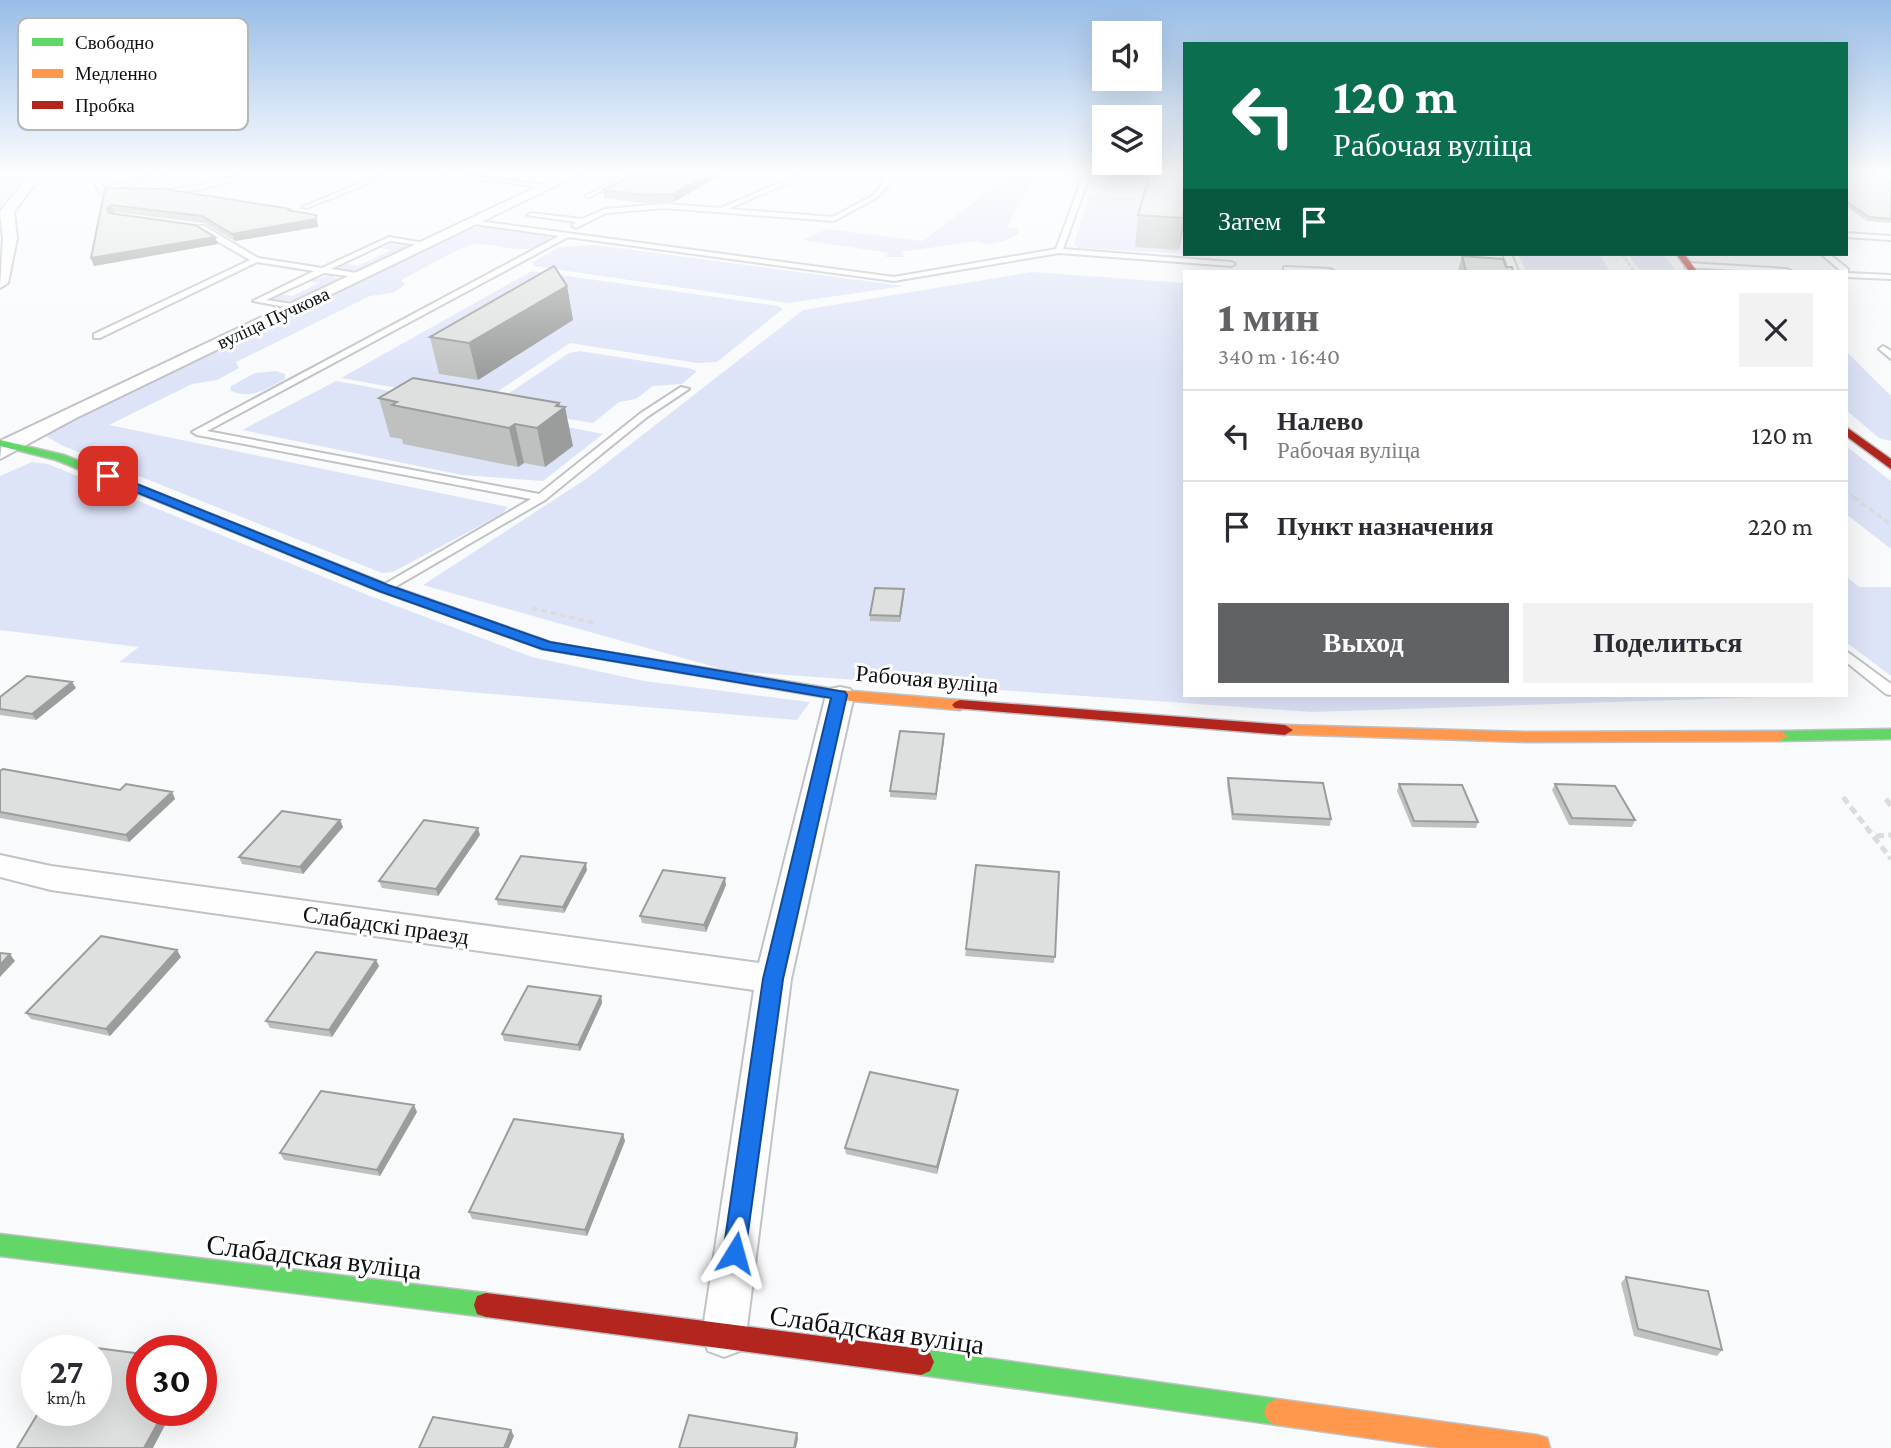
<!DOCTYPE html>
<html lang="ru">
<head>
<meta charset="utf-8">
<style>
  :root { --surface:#fff; --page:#f2f2f3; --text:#2b2b33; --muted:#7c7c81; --line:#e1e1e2; --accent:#606266 }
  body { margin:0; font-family:"Crimson Pro",serif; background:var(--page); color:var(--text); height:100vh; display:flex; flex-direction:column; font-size:26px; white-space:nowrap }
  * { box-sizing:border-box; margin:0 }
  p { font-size:23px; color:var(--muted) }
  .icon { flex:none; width:38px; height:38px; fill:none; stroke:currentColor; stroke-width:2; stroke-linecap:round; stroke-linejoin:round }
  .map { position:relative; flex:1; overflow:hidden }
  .sheet { position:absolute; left:1183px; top:270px; width:665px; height:427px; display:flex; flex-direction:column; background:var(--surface); border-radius:0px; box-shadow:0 7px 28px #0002 }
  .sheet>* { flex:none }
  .banner { position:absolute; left:1183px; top:42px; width:665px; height:214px; border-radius:0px; box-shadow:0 7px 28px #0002; background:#0b6e4f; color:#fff; overflow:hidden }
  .tools { position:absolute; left:1092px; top:21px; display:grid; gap:14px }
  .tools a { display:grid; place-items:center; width:70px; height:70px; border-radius:0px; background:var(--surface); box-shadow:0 7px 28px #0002; font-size:35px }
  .speed { position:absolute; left:21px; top:1335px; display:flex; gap:14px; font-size:35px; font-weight:700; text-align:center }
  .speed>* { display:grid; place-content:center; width:91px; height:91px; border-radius:50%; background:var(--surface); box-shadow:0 7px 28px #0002; line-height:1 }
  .speed small { font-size:18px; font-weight:400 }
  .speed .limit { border:10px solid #d22; background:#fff; color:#111 }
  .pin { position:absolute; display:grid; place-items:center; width:60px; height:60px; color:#fff; margin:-30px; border-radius:14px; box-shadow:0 4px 10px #0006 }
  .me { position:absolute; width:77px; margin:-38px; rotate:8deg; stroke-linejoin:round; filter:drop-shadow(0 0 5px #0008) }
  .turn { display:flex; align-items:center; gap:24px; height:147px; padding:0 35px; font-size:32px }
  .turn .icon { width:91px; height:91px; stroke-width:2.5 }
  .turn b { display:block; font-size:49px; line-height:60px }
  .then { display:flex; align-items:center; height:66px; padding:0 35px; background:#0003; gap:14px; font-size:26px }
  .round { display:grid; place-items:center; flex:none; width:74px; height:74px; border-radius:0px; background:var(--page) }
  .head { display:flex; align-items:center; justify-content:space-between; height:119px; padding:0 35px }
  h1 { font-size:42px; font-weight:800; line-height:52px; color:var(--accent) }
  .cta { display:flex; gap:14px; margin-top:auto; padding:14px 35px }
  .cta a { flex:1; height:80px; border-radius:0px; background:var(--accent); color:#fff; font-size:28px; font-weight:800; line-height:80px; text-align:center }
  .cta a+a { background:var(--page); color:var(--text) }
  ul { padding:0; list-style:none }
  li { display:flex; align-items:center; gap:21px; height:91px; padding:0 35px; border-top:2px solid var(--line) }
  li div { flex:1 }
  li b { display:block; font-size:26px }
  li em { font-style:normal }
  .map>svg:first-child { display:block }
</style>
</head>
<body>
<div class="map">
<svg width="1891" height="1448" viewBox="0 0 1891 1448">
  <rect width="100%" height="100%" fill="#f9fafc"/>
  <path fill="#dee4f8" d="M0,174H18L24,180L13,189L0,212Z
    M1011,174L1034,176L1007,227L1017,229L1019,233C1008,241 990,248 978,241L901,252L905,257H885L889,253L803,240L826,229L923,241Z
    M1089,196L1185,200V254L1208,255L1078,248L1074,244Z
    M488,226L546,234L550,237C531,260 500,243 476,244C462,245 416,273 401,280L405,285L392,293L370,296L236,362L239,368L217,380L192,384L109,425L508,507L502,514L393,572L382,573L61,445L46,436L49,431L469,229Z
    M392,244L408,246L363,270H335L347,264L358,266L391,250L382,248Z
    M595,245L904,286L788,303L533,266V262L559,247Z
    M1518,254H1599L1610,271H1526Z
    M1628,254H1663L1676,271H1640Z
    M532,271L778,306L783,309L717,362L697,363L570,343L488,398L470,401L341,378Z
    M1031,272L1185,283V695H1825L1311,712L729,671L423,585L586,479L803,310Z
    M332,275L338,281L294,301L269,299L279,294L292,296L319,283L308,281Z
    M580,351L688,368L697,371L682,384L653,386L636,399L619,402L593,423L504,408L500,399L569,353Z
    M1846,351L1891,396V441L1879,438L1846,410Z
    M276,371L285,374V379C268,388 249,401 230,390L231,386L255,373Z
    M336,381L359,385L603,434L543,481L462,475L242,430Z
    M1846,446L1891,481V549L1846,514Z
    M32,462L48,464L370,596L532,657L644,681L810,702L797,720L119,662L139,647L0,630V476Z
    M1846,576L1859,587H1891V676L1846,642Z"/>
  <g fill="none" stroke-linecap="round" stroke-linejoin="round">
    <defs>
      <path id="lane" d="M91,174H97L104,188L157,174H166L102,193L99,191Z
        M247,174H257L201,189L156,194L153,192L201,185Z
        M384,174H392L307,208L302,207Z
        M441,174H459L551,186L548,188Z
        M627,174H634L590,197L585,196Z
        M800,174H808L728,209L833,217L872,196L881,186L886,174H892L887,187L876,198L834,221L664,208L606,213L576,228L572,226L576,222L527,215L531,213L582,219L605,209L664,204L721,208Z
        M1084,174H1090L1063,249L1231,262L1235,264L1231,266L1059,253L894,281L568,237L207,431L539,494L641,413L681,387L689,389L647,417L545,500L388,591H380L378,588L531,499L197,435L192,432L559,236L474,224L471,220L894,277L1056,249Z
        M1846,176L1891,178V182L1846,180Z
        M198,226H204L258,258L322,268L389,237L430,244L426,246L390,241L331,269L364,274V278L324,273L266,300L300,305L301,307L297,309L253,301L314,271L257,262L100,338H94V334L250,260L198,230Z
        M1846,233L1891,236V240L1846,237Z
        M1503,254H1511L1518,271H1510Z
        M1821,254H1829L1848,269L1847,273L1891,275V279L1846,277V271H1841Z
        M1688,263L1787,269L1791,271H1753L1685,267V263Z
        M1287,267L1330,269L1334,271H1284V267Z
        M1883,346L1891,351V359L1879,349Z
        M1846,651L1891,684V695L1886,694L1846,662Z"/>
      <path id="street" d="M30,174H42L14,212L17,238L8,283L0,288L3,238L0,212Z
        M564,174H580L76,418L0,459L2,440Z
        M840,687L850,689L854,695L791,979L746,1335L740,1351L724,1357L708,1351L702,1335L754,990L51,890L0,877V855L51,866L759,963L826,695L830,689Z"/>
      <path id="fast" d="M0,440L64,455L389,585L550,642L576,647L578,650L571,654L542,649L379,591L56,460L0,446Z
        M1891,729V739L1780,741L1772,736L1780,731Z
        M0,1234L486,1293L495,1296L498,1305L495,1314L486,1317L0,1256Z
        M921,1349L1277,1399L1286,1403L1290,1412L1286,1421L1277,1425L921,1375L912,1371L908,1362L912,1353Z"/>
      <path id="slow" d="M571,646L840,690L960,700L968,705L960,710L840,700L566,653L564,650Z
        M1285,725L1526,732L1780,731L1788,736L1780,741L1526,742L1279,734L1277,730Z
        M1277,1399L1537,1435L1547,1438L1550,1448H1440L1277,1425L1268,1421L1264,1412L1268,1403Z"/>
      <path id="jam" d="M1676,254H1684L1697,271H1689Z
        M1846,427L1891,459V469L1846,436Z
        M960,700L1285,725L1293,730L1285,735L955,708L952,705L955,702Z
        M486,1293L921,1349L930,1353L934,1362L930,1371L921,1375L486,1317L477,1314L474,1305L477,1296Z"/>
    </defs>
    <use href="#lane" stroke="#c1c2c6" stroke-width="4"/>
    <use href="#street" stroke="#c1c2c6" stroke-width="4"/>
    <use href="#fast" stroke="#c1c2c6" stroke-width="3"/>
    <use href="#slow" stroke="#c1c2c6" stroke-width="3"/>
    <use href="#jam" stroke="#c1c2c6" stroke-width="3"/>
    <path stroke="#dcdcdd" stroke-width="2.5" stroke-dasharray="3.5 2" stroke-linecap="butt" d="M1622,254L1634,271
      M1846,491L1856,499"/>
    <path stroke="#dcdcdd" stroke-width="3.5" stroke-dasharray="6 3.5" stroke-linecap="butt" d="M1854,497L1891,525
      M532,608L595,623"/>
    <path stroke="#dcdcdd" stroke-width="5" stroke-dasharray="8 4.5" stroke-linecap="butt" d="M1843,797L1891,859
      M1886,799L1891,806
      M1876,836L1891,835"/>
    <use href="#lane" fill="#fefeff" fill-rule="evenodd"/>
    <use href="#street" fill="#fefeff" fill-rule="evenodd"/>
    <use href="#fast" fill="#63d668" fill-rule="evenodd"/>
    <use href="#slow" fill="#ff974d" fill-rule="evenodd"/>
    <use href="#jam" fill="#b3261e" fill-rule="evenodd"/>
  </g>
  <path fill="#bfc1c0" d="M722,174L674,202L644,203L604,198L603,190Z
    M1182,174H1185V220L1179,250L1135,247L1138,215L1181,178Z
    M1853,174H1891V176Z
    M1846,176L1891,180V223L1867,221L1846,206Z
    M105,188L291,211L318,223V227L235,241L204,223L114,212L113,214L218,244L94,266L91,258Z
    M1462,256L1506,267L1513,271H1458Z
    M567,286L573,320L478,380L439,374L430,337Z
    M379,398L560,406L573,446L545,467L524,463L518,467L403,444L402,439L390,437Z
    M904,595L900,622L870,621V615Z
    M76,688L36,720L0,715V697Z
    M944,740L936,800L890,797V791Z
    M0,771L120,790L172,792L175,799L129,842L0,818Z
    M1228,778L1331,819L1330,826L1232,820L1227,785Z
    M1399,784L1478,822L1476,828L1412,827L1397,791Z
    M1555,784L1635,820L1632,827L1569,825L1552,790Z
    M340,820L343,827L303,874L242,864L239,857Z
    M480,835L438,896L382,888L379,881Z
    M587,870L564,913L498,905L496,899Z
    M1059,872L1054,963L965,956L966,949Z
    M726,885L706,932L642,923L640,916Z
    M181,957L110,1036L31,1019L26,1013Z
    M376,960L379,966L332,1037L270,1028L266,1021Z
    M601,996L602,1003L580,1051L504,1041L502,1034Z
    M958,1090L957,1097L937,1174L846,1154L845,1148Z
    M417,1112L380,1176L284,1160L280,1153Z
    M623,1134L625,1141L587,1236L472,1219L469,1212Z
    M1626,1277L1722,1350L1717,1356L1634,1336L1621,1283Z"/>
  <path fill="#9b9d9c" d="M707,174H722L674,202L673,194Z
    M111,205L114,212L110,217L107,209Z
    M1185,207V220L1179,250L1182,218Z
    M316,215L318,227L235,241L232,234Z
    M215,237L218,244L94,266L91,258Z
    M567,286L573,320L478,380L469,343Z
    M559,403L561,410L565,407L573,446L545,467L537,428Z
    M515,424L524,463L518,467L509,428Z
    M904,589V595L900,622V616Z
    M72,682L76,688L36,720L32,714Z
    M944,734V740L936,800V794Z
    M172,792L175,799L129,842L126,835Z
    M340,820L343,827L303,874L300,867Z
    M478,828L480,835L438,896L436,889Z
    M586,863L587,870L564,913L563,907Z
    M725,878L726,885L706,932L704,925Z
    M177,950L181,957L110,1036L106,1029Z
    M10,954L15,961L0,977V965Z
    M376,960L379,966L332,1037L329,1030Z
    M601,996L602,1003L580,1051L578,1045Z
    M958,1090L957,1097L937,1174V1167Z
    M414,1105L417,1112L380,1176L377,1170Z
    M623,1134L625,1141L587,1236L585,1230Z
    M165,1410H173L153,1448H144Z
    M511,1430L514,1436L509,1448H504Z
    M797,1433L798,1439L796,1448H794Z"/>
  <path fill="#dee0df" stroke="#9b9d9c" stroke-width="2" d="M634,174H707L673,194L643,195L603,190Z
    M1149,176L1185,178V207L1182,218L1138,215Z
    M1846,176L1891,180V219L1869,217L1846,201Z
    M105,188L164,189L291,209L287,210L316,215V219L232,234L202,216L111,205L107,209L109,213L195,225L215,237L91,258Z
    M1462,256L1503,259L1506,267H1512L1513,271H1466Z
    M554,266L567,286L469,343L430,337Z
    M413,378L559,403L556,406L565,407L537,428L515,424L509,428L392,405L397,402L379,398Z
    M875,588L904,589L900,616L870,615Z
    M27,676L72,682L32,714L0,709V697Z
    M900,731L944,734L936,794L890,791Z
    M3,769L120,790L126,784L172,792L126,835L0,812V771Z
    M1228,778L1323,783L1331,819L1233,814Z
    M1399,784L1462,785L1478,822L1414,821Z
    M1555,784L1615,786L1635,820L1572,818Z
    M282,811L340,820L300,867L239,857Z
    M424,820L478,828L436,889L379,881Z
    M521,856L586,863L563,907L496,899Z
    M976,865L1059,872L1055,957L966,949Z
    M663,870L725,878L704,925L640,916Z
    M101,936L177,950L106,1029L26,1013Z
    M316,952L376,960L329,1030L266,1021Z
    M0,953L10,954L0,965Z
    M528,986L601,996L578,1045L502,1034Z
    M870,1072L958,1090L937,1167L845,1148Z
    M321,1091L414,1105L377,1170L280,1153Z
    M514,1119L623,1134L585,1230L469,1212Z
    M1626,1277L1708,1291L1722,1350L1638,1329Z
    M81,1346L142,1354V1410H165L144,1448H17L40,1410H96V1351H78Z
    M689,1415L797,1433L794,1448H679Z
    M433,1417L511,1430L504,1448H419Z"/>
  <linearGradient id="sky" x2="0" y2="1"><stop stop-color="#98bde8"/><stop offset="0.46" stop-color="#fcfdfe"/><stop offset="1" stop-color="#fcfdfe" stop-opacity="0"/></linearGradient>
  <rect width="1891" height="376" fill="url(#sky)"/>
  <path fill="#1a73e8" stroke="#114b97" stroke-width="2" d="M104,474H112L388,585L550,642L845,692L847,695L783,979L744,1261L735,1264L727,1261L723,1253L763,979L831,698L542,649L379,591L104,479Z"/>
  <g text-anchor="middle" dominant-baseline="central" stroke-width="6" stroke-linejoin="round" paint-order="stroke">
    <g font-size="19" fill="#0e1015" stroke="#fff">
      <text transform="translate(273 318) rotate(-25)">вуліца Пучкова</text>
    </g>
    <g font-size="23" fill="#0e1015" stroke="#fff">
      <text transform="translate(927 679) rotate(5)">Рабочая вуліца</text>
      <text transform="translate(386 925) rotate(8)">Слабадскі праезд</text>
    </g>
    <g font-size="28" fill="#0e1015" stroke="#fff">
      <text transform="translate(314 1257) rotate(7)">Слабадская вуліца</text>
      <text transform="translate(877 1330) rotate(8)">Слабадская вуліца</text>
    </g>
  </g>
  <rect x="18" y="18" width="230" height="112" rx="10" fill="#fff" stroke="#b7b7b9" stroke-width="2"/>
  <rect x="32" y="38" width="31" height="8" fill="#63d668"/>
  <rect x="32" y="69" width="31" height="9" fill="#ff974d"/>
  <rect x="32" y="101" width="31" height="8" fill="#b3261e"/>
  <g font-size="19" fill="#0e1015">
    <text x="75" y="49">Свободно</text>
    <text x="75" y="80">Медленно</text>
    <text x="75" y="112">Пробка</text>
  </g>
</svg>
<div class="tools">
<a><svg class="icon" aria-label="sound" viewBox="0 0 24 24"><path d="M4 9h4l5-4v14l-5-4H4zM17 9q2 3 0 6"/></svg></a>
<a><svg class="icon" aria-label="layers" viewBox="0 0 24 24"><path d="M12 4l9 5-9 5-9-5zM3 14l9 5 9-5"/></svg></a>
</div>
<div class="speed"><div>27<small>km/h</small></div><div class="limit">30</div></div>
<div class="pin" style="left:108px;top:476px;background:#d93025"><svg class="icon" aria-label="arrive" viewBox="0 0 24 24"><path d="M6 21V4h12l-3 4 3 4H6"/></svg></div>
<svg class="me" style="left:735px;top:1253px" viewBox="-20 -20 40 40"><path d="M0-17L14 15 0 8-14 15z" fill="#1a73e8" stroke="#fff" stroke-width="4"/></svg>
<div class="banner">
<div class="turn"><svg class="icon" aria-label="left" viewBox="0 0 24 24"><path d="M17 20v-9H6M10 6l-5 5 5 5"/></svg><div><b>120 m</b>Рабочая вуліца</div></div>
<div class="then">Затем<svg class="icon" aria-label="arrive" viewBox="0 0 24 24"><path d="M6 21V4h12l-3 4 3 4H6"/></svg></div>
</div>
<section class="sheet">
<div class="head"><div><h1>1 мин</h1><p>340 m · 16:40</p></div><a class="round"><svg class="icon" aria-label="close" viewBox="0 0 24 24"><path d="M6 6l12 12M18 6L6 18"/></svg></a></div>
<ul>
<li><svg class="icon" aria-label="left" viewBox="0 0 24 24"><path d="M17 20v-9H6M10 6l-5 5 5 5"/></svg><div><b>Налево</b><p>Рабочая вуліца</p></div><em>120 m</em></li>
<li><svg class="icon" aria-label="arrive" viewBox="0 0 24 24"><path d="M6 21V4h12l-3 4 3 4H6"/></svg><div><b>Пункт назначения</b></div><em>220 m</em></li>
</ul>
<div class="cta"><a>Выход</a><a>Поделиться</a></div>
</section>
</div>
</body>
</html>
